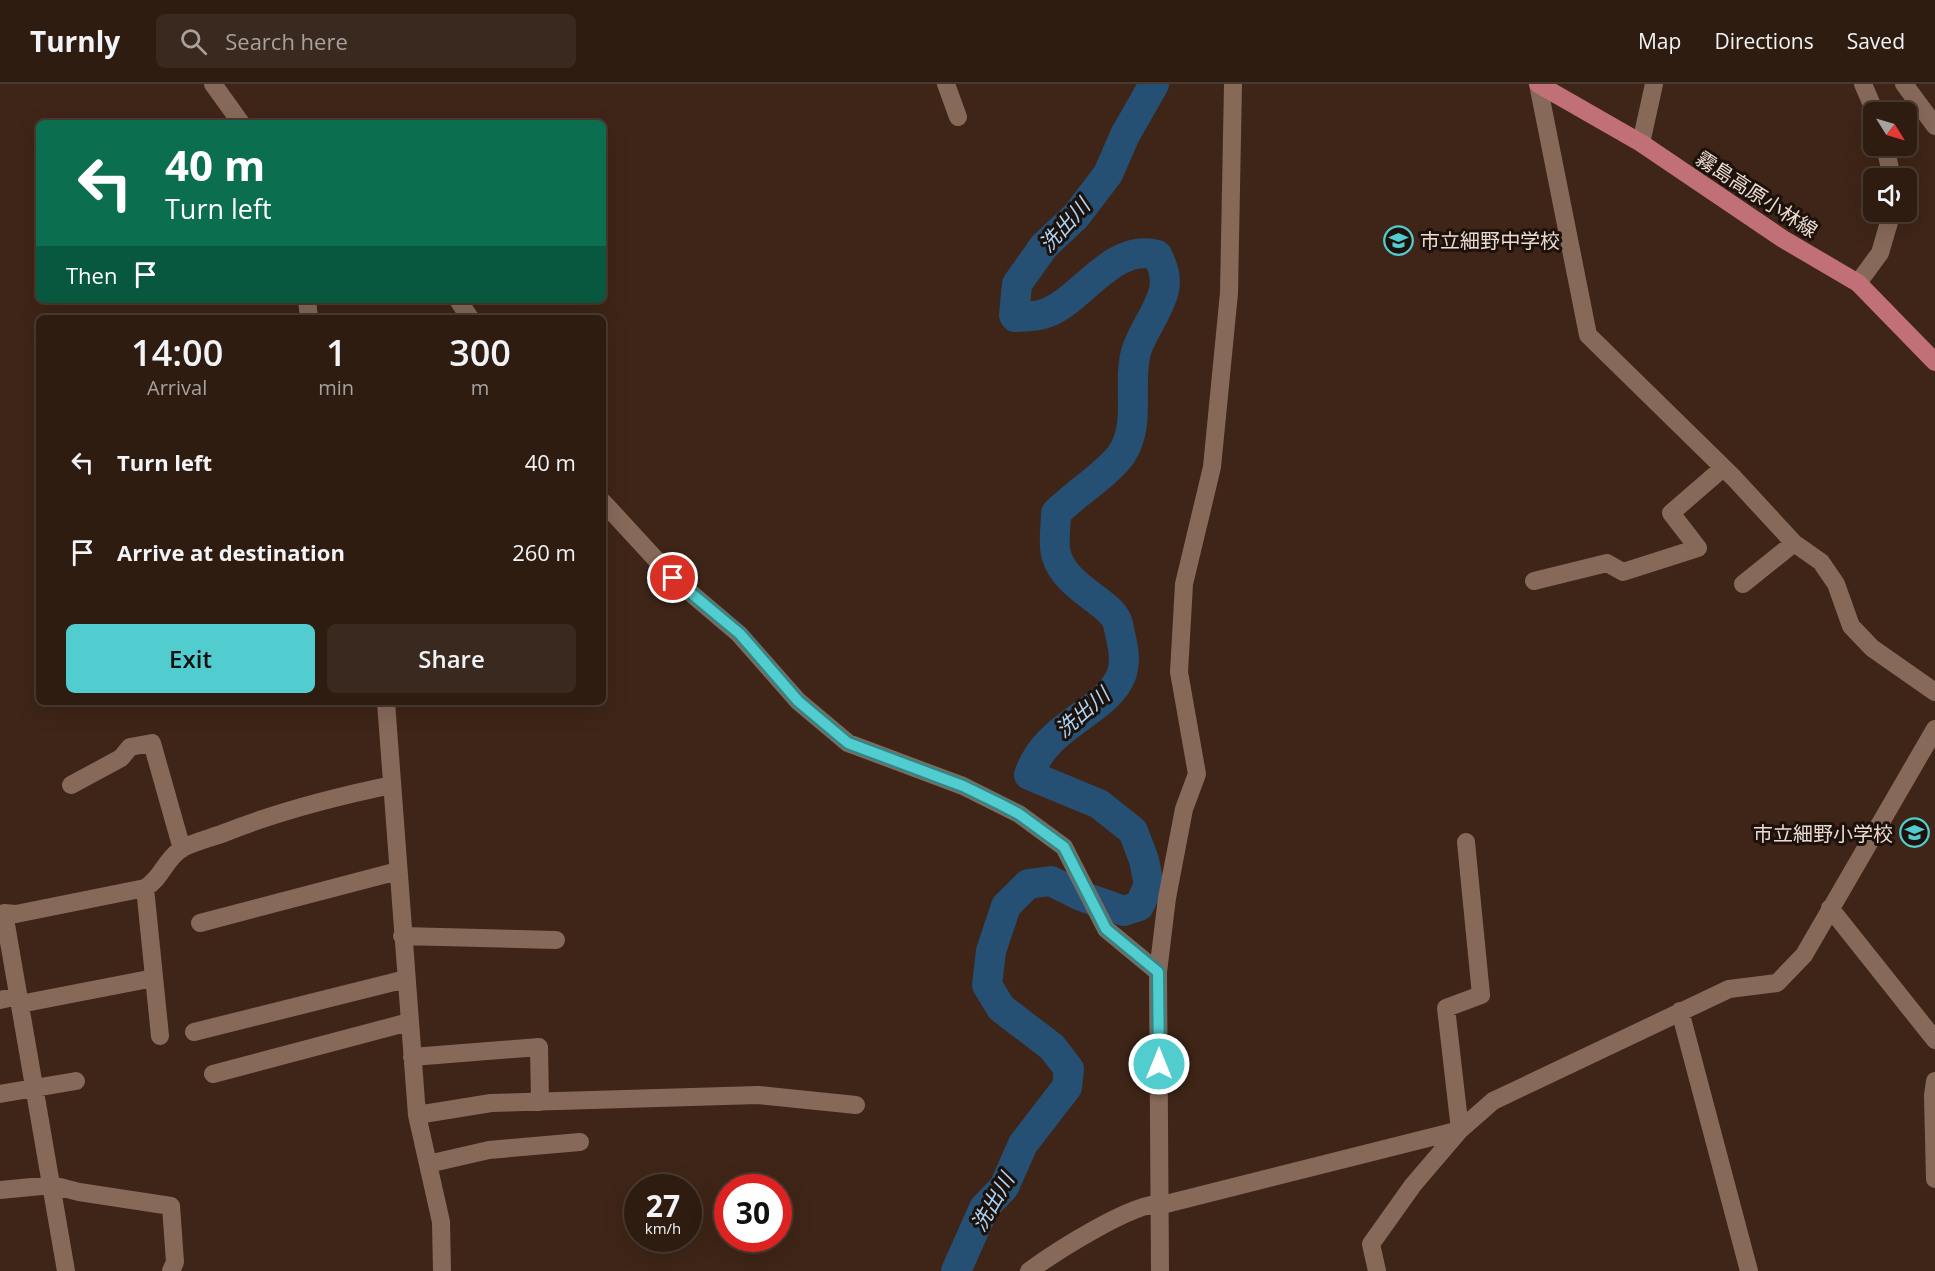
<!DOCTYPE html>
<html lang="en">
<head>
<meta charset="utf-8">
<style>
  :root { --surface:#2e1c11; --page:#3a291f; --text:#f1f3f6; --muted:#a7a19f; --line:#493a31; --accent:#52cdcf }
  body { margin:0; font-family:"Open Sans","Noto Sans JP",sans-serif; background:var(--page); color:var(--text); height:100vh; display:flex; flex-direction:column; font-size:22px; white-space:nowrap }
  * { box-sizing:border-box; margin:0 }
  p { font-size:20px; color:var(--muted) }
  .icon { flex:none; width:33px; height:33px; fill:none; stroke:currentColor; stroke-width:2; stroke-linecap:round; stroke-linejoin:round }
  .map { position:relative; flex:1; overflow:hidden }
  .side { position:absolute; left:36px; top:231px; width:570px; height:390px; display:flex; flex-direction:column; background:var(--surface); border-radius:9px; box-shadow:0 6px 24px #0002,0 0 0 2px var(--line) }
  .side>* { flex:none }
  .top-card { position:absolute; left:36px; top:36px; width:570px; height:183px; border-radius:9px; box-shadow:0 6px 24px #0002,0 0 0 2px var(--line); background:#0b6e4f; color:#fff; overflow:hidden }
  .needle { width:39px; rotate:127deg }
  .controls { position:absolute; left:1863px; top:18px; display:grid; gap:12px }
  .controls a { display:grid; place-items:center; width:54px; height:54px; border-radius:9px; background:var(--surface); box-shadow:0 6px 24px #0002,0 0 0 2px var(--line); font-size:30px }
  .speed { position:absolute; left:624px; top:1090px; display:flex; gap:12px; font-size:30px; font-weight:700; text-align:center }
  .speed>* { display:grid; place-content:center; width:78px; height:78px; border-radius:50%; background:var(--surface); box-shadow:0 6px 24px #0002,0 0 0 2px var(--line); line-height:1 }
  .speed small { font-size:15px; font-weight:400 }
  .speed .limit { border:9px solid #d22; background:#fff; color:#111 }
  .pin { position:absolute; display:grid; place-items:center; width:51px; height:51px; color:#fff; margin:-26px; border:3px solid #fff; border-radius:50%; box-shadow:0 2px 6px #0007 }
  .me { position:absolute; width:66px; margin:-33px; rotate:0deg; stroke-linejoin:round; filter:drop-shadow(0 0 4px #0008) }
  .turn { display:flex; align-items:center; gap:21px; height:126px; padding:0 30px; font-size:27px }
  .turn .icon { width:78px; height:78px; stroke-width:2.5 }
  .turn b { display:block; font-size:42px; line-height:51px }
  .then { display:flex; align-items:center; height:57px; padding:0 30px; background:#0003; gap:12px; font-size:22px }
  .eta { display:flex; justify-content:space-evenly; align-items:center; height:102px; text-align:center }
  .eta b { font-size:36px; font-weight:600; line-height:42px }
  .primary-button { display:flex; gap:12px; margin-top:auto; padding:12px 30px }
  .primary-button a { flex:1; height:69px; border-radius:9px; background:var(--accent); color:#111; font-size:24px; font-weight:600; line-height:69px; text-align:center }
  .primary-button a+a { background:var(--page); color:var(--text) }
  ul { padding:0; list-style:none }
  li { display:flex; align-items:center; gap:18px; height:90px; padding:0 30px }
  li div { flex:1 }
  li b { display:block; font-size:22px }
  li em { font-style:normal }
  header { display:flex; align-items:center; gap:36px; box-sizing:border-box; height:84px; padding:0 30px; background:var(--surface); border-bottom:2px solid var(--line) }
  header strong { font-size:28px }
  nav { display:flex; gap:33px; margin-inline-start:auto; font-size:21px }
  .search { width:420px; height:54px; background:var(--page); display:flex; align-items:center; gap:15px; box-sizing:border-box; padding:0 21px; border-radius:9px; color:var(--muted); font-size:22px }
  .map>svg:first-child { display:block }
</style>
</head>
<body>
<header>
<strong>Turnly</strong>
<div class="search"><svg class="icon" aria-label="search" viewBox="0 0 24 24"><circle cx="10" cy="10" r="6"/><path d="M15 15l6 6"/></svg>Search here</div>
<nav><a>Map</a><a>Directions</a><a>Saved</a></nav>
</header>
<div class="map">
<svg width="1935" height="1187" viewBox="0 0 1935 1187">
  <rect width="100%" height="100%" fill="#3e2517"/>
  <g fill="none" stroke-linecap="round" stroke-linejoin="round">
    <path stroke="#255074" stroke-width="30" d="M956,1187L984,1124L1004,1103L1023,1060L1067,1003L1069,985L1052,963L1001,924L987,901L991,867L1006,822L1028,800L1051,797L1081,812L1124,827L1139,822L1149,801L1144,776L1133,747L1099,720L1029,691C1046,639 1109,628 1122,589C1127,572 1121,556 1118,540C1113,518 1065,505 1056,470C1053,458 1056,441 1056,429C1075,410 1106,391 1121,371C1142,340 1127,302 1136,268C1142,247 1159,228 1164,206C1167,193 1163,182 1157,171C1111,158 1080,220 1043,230C1035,233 1024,232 1015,233L1014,231L1017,200L1044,162L1076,132L1108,90L1125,51L1154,0"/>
    <path stroke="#866959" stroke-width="18" d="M213,0L241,39
      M946,0L958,33
      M1538,0L1588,251L1734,394L1794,459L1821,478L1836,500L1851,542L1872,564L1935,608
      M1863,0L1875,28
      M1904,0L1935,42
      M1641,59L1654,0
      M1885,62L1892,94
      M1858,199L1880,169L1892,128
      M307,216L309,234
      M458,216L470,234
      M603,418L673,494L739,550L798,617L848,659L963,702L1019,730L1064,763L1106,845L1158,888L1160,1187
      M1534,497L1607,479L1623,488L1698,464L1671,429L1723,384
      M1743,500L1794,459
      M386,618L417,1031L441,1138L442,1187
      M71,701L121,674L130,663L152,659L182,765
      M145,804L160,952
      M1830,824L1935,956
      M200,839L398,787
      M402,852L556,856
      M1158,888L1167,814L1184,725L1197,690L1179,588L1184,500L1212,383L1229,209L1233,0
      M0,916L18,912
      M20,920L154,894
      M1680,927L1749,1187
      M194,948L406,895
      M412,973L539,963L540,1018
      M213,990L409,938
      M1935,997L1933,1012L1935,1095
      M0,1010L76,997
      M417,1031L491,1019L758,1011L856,1021
      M1460,1046L1446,924L1481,911L1466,758
      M428,1080L489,1066L580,1058
      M0,1106L52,1101L79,1108L171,1122L175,1178L171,1187
      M66,1187L4,829L16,830L145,804C162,794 164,777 181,765C193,758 211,754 224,749C279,727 334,713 392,701
      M1029,1187C1054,1169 1138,1114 1166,1120L1460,1046
      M1377,1187L1371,1160L1413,1101L1460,1046L1493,1017L1729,905L1777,899L1804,871L1935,645"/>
    <path stroke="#c17078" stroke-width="18" d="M1538,0L1641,59L1783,155L1858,199L1935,278"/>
  </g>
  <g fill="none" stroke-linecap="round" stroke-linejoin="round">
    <defs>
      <path id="route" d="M673,494L740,550L798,617L848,659L963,702L1000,720L1019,730L1064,763L1106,845L1158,888L1159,980"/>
    </defs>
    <use href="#route" stroke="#358587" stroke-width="15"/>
    <use href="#route" stroke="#52cdcf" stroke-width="10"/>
  </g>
  <defs>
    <symbol id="school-ring" viewBox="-11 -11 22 22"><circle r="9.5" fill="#1c110b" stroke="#52cdcf" stroke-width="1.5"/><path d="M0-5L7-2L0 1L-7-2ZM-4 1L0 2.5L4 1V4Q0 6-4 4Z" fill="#52cdcf"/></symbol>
  </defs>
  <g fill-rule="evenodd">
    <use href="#school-ring" x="1382" y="140" width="33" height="33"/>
    <use href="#school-ring" x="1898" y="732" width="33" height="33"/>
  </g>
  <g text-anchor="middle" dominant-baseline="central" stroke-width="6" stroke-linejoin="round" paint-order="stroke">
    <g font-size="20" fill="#ebdad1" stroke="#1c110b">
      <text transform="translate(1757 110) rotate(33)">霧島高原小林線</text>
    </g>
    <g font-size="20" fill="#ebdad1" stroke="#1c110b" text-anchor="start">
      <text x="1420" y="156">市立細野中学校</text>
      <text x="1893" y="749" text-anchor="end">市立細野小学校</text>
    </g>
    <g font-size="21" font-style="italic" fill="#add4f7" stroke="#1c110b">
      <text transform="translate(1064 141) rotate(-48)">洗出川</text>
      <text transform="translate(1082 628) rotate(-41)">洗出川</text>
      <text transform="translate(992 1118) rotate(-60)">洗出川</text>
    </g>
  </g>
</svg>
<div class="controls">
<a><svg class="needle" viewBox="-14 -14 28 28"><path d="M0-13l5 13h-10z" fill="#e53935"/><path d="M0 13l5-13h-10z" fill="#a7a19f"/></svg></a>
<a><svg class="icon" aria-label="sound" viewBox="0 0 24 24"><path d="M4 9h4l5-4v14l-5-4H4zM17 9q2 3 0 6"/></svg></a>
</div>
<div class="speed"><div>27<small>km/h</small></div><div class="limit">30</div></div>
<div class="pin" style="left:673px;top:494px;background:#d93025"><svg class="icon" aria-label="arrive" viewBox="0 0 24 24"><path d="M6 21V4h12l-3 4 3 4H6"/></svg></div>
<svg class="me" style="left:1159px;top:980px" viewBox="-20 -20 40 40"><circle r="17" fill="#52cdcf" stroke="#fff" stroke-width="3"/><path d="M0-11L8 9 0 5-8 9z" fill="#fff"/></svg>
<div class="top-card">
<div class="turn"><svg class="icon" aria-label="left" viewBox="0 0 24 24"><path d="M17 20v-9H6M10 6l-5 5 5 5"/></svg><div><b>40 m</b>Turn left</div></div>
<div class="then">Then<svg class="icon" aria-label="arrive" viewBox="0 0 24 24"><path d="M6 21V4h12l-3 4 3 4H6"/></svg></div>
</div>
<section class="side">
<div class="eta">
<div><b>14:00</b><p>Arrival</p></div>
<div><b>1</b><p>min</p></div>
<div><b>300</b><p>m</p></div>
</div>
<ul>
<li><svg class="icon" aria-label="left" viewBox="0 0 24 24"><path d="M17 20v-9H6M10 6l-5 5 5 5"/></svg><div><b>Turn left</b></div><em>40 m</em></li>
<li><svg class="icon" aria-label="arrive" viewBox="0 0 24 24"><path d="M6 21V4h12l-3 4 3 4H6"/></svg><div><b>Arrive at destination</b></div><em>260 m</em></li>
</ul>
<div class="primary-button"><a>Exit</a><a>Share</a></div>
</section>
</div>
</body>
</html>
